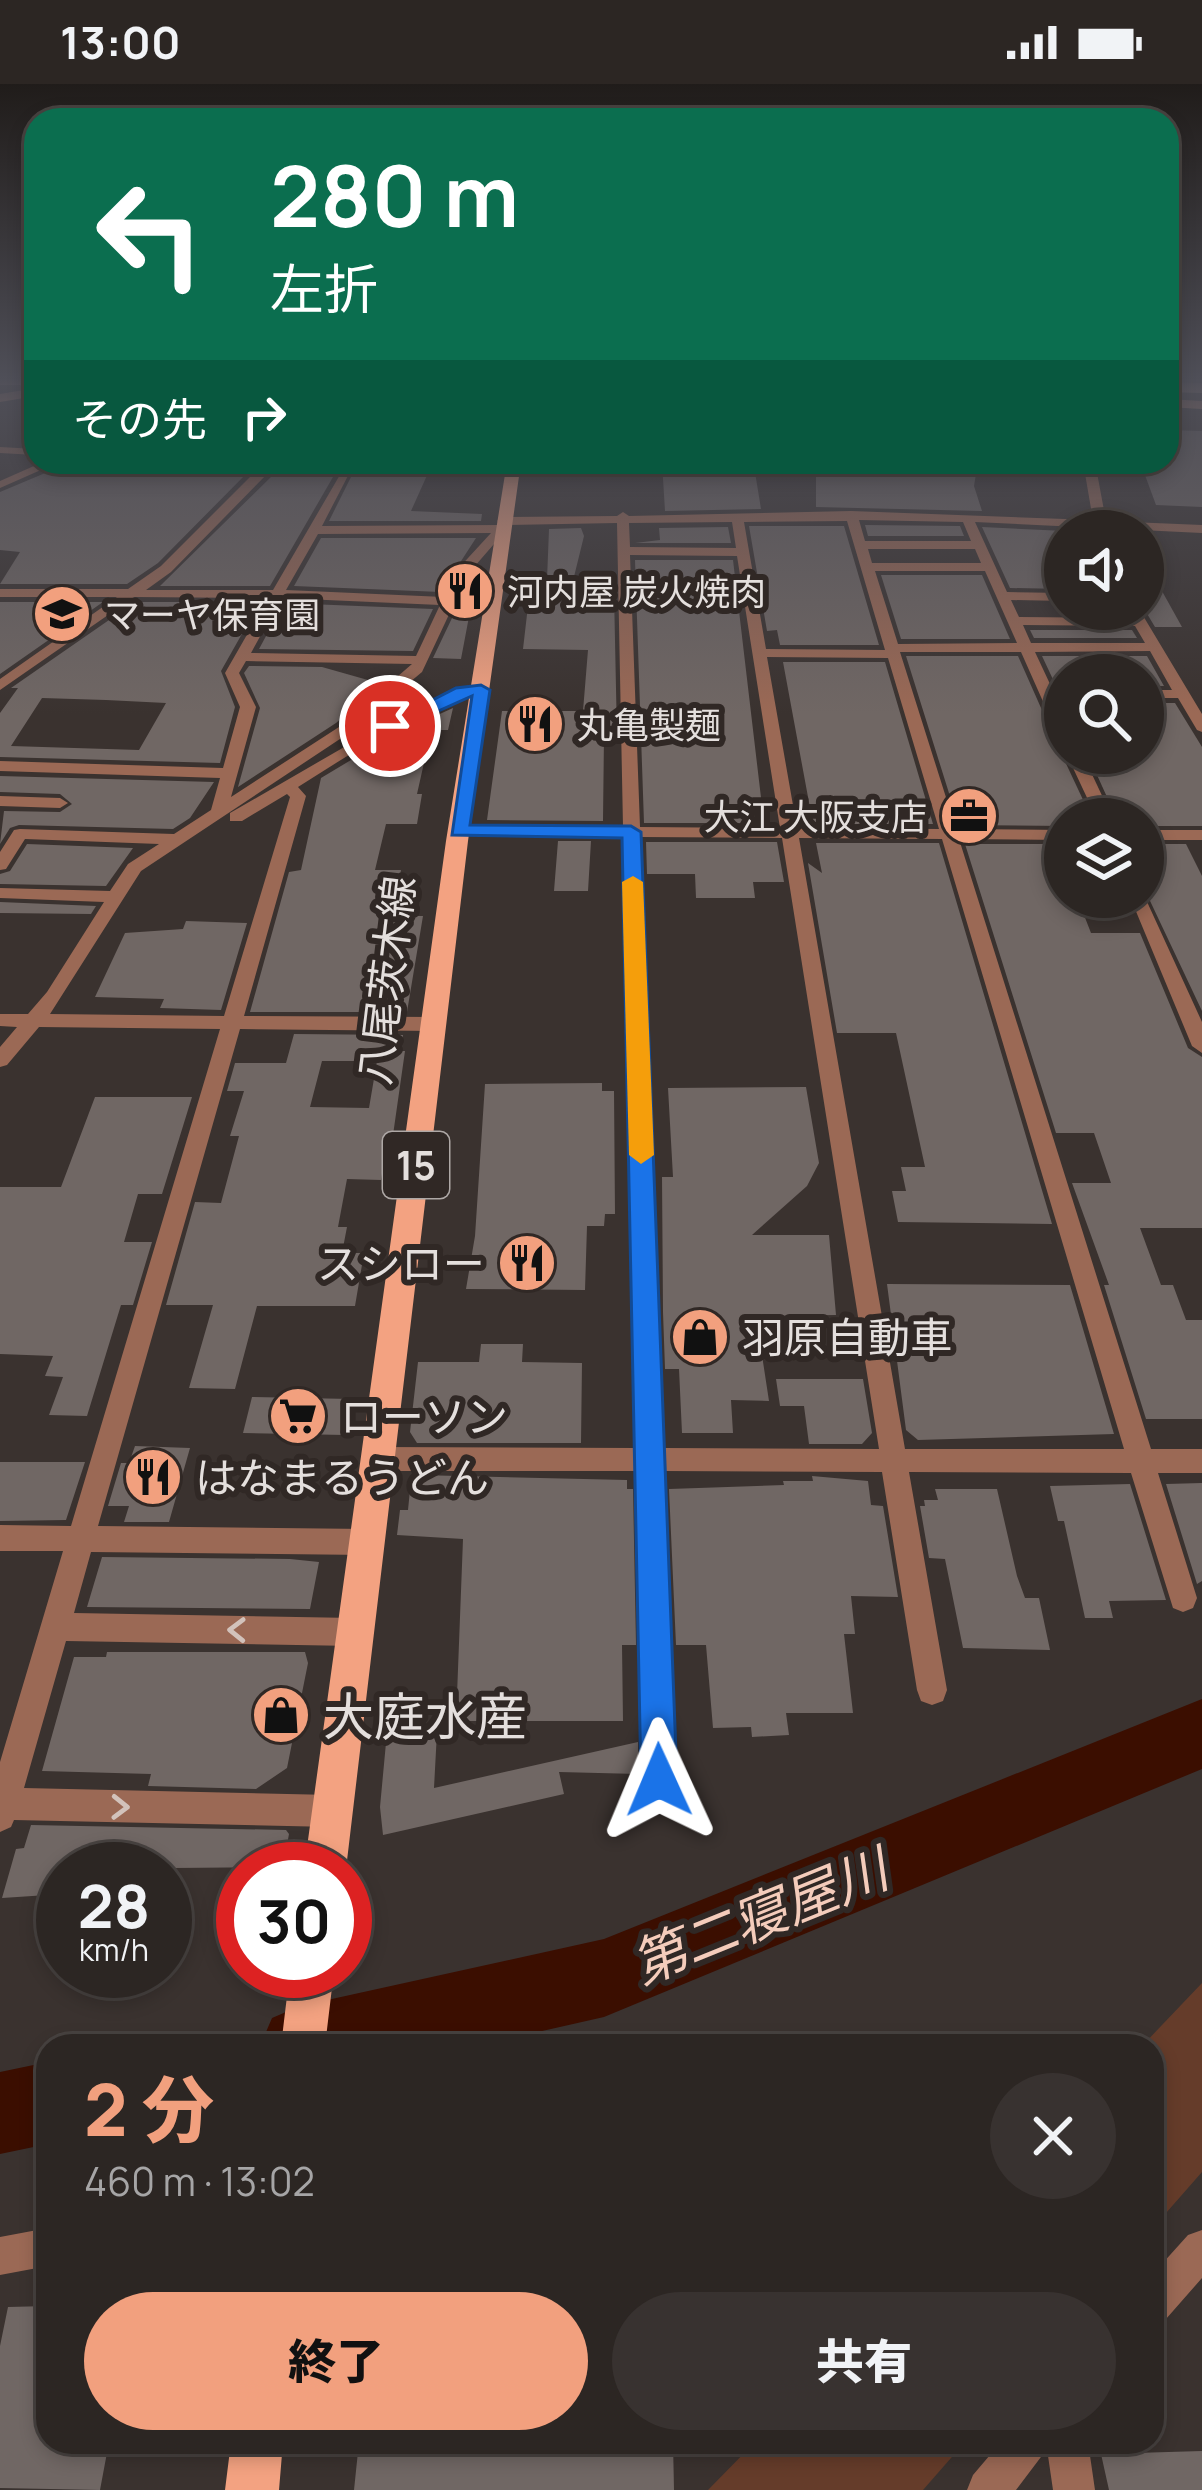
<!DOCTYPE html>
<html lang="ja">
<head>
<meta charset="utf-8">
<style>
  :root { --surface:#2c2623; --page:#383230; --text:#f1f3f6; --muted:#a6a5a6; --line:#484341; --accent:#f2a07e }
  body { margin:0; font-family:Manrope,"Noto Sans JP",sans-serif; background:var(--page); color:var(--text); height:100vh; display:flex; flex-direction:column; font-size:45px; white-space:nowrap }
  * { box-sizing:border-box; margin:0 }
  p { font-size:39px; color:var(--muted) }
  .icon { flex:none; width:66px; height:66px; fill:none; stroke:currentColor; stroke-width:2; stroke-linecap:round; stroke-linejoin:round }
  .map { position:relative; flex:1; overflow:hidden }
  .panel { position:absolute; left:36px; top:1950px; width:1128px; height:420px; display:flex; flex-direction:column; background:var(--surface); border-radius:36px; box-shadow:0 6px 18px #0003,0 0 0 3px var(--line) }
  .panel>* { flex:none }
  .hud { position:absolute; left:24px; top:24px; width:1155px; height:366px; border-radius:36px; box-shadow:0 6px 18px #0003,0 0 0 3px var(--line); background:#0b6e4f; color:#fff; overflow:hidden }
  .controls { position:absolute; left:1044px; top:426px; display:grid; gap:24px }
  .controls a { display:grid; place-items:center; width:120px; height:120px; border-radius:50%; background:var(--surface); box-shadow:0 6px 18px #0003,0 0 0 3px var(--line); font-size:60px }
  .speed { position:absolute; left:36px; top:1758px; display:flex; gap:24px; font-size:60px; font-weight:700; text-align:center }
  .speed>* { display:grid; place-content:center; width:156px; height:156px; border-radius:50%; background:var(--surface); box-shadow:0 6px 18px #0003,0 0 0 3px var(--line); line-height:1 }
  .speed small { font-size:30px; font-weight:400 }
  .speed .limit { border:18px solid #d22; background:#fff; color:#111 }
  .pin { position:absolute; display:grid; place-items:center; width:102px; height:102px; color:#fff; margin:-51px; border:6px solid #fff; border-radius:50%; box-shadow:0 3px 12px #0007 }
  .me { position:absolute; width:132px; margin:-66px; rotate:359deg; stroke-linejoin:round; filter:drop-shadow(0 0 9px #0008) }
  .turn { display:flex; align-items:center; gap:42px; height:252px; padding:0 48px; font-size:54px }
  .turn .icon { width:156px; height:156px; stroke-width:2.5 }
  .turn b { display:block; font-size:84px; line-height:102px }
  .then { display:flex; align-items:center; height:114px; padding:0 48px; background:#0003; gap:24px; font-size:45px }
  .round { display:grid; place-items:center; flex:none; width:126px; height:126px; border-radius:63px; background:var(--page) }
  .headline { display:flex; align-items:center; justify-content:space-between; height:204px; padding:0 48px }
  h1 { font-size:72px; font-weight:800; line-height:90px; color:var(--accent) }
  .button { display:flex; gap:24px; margin-top:auto; padding:24px 48px }
  .button a { flex:1; height:138px; border-radius:72px; background:var(--accent); color:#111; font-size:48px; font-weight:800; line-height:138px; text-align:center }
  .button a+a { background:var(--page); color:var(--text) }
  .status { display:flex; justify-content:space-between; align-items:center; height:84px; padding:0 60px; background:var(--surface); direction:ltr }
  .status svg { height:33px; fill:currentColor }
  .map>svg:first-child { display:block }
</style>
</head>
<body>
<div class="status"><b>13:00</b><svg viewBox="0 0 49 12"><path d="M0 12V9h3v3zM5 12V6h3v6zM10 12V3h3v9zM15 12V0h3v12zM26 1h20v11H26zM47 4h2v5h-2z"/></svg></div>
<div class="map">
<svg width="1202" height="2406" viewBox="0 0 1202 2406">
  <rect width="100%" height="100%" fill="#3a322f"/>
  <path fill="#653c2a" d="M1202,1899V2088L1152,2145V1962H1142Z
    M755,2358H965L923,2406H708Z"/>
  <g fill="none" stroke-linecap="round" stroke-linejoin="round">
    <path fill="#3b0e00" fill-rule="evenodd" d="M1202,1615V1685L604,1933L476,1962H260L272,1934L300,1922L604,1855Z
      M48,1978V2060L0,2070V1988Z"/>
  </g>
  <path fill="#706764" fill-rule="evenodd" d="M1167,346L1202,347V423L1156,421L1142,383L1167,381Z
    M166,378L249,387L158,479L127,500H0L20,468L0,466V408L50,387L106,390L118,379Z
    M316,378H433L411,427L482,430L481,437H329L356,383Z
    M662,378L754,382L761,425L665,427Z
    M816,378H978L974,402L982,427L816,423Z
    M274,390L333,393L270,502H160Z
    M865,441L960,442L964,452H868Z
    M749,442H844L879,561H780L777,546L767,547Z
    M728,443L731,459H635L660,456L659,444Z
    M982,443L1065,447V505L1010,504Z
    M581,444L584,452L570,509H614L617,652H604L603,737L487,736L502,627H583L588,566L523,565L531,496H547L549,445Z
    M321,454H476L441,508L294,502Z
    M1143,473L1182,543H1155L1143,523Z
    M635,476H733L764,739H644Z
    M478,485L461,575L433,574L472,492Z
    M881,491H982L1010,555H901Z
    M0,518H103L0,590Z
    M135,518H260L221,587L235,623L220,679L0,673V629L18,604H11ZM42,614L106,616L166,619L139,666L11,662Z
    M284,519L433,525L413,567L259,565Z
    M1030,546H1132L1137,554H1034Z
    M906,572H1018L1053,651L1065,658L1062,671L1092,735H1065V742L959,741Z
    M1042,572H1147L1164,602H1143V591L1124,587H1065V621Z
    M783,578H885L933,740H813Z
    M249,582L322,583L382,600L336,639L238,703L260,624L244,589Z
    M1143,619H1175L1202,663V742H1143V735H1117L1087,669H1143Z
    M453,624L448,646H441L438,661H428L417,710H422L417,740H386L375,786H401L393,832H423L407,928H250L289,788L301,786L321,694L391,652Z
    M0,692L214,698L190,734L173,745L19,741L10,744L0,760L4,727L60,728L72,720L60,710L0,708Z
    M558,757H591L588,807H554Z
    M646,758H777L784,798H753L755,814H696L695,790H647Z
    M816,759H939L1052,1140L898,1138L892,1107H906L901,1083H925L896,949H837L808,779L822,789Z
    M27,760L133,764L106,802L0,800V790L10,787Z
    M965,760H1065V813H1077L1091,849H1140L1188,964L1202,973V1144H1140L1161,1201H1173L1186,1236H1202V1335H1146L1104,1201H1109L1072,1099H1111L1094,1049H1056Z
    M1143,760H1186L1202,792V927L1143,802Z
    M0,818L96,822L91,830L0,829Z
    M186,837L247,839L221,926L160,924L164,915L95,913L125,849L183,845Z
    M294,950L403,951L400,967H405L393,1051H388L381,1096L347,1095L338,1143H347L342,1169H364L355,1222H257L235,1305L189,1304L213,1221H166L195,1118L221,1119L239,1052H230L244,1007H227L235,979H286ZM322,977H377L369,1024L310,1023Z
    M602,999V1007H614L615,1130H605L604,1142H587L585,1206L466,1205L475,1152L485,1000Z
    M806,1003L819,1079L807,1102L752,1151H829L836,1231L756,1232L769,1317L731,1316L733,1349H682L679,1285H665L663,1228L662,1093H673L668,1004Z
    M95,1013H192L162,1110H138L124,1158H152L133,1221H121L87,1332L49,1331L63,1293L45,1292L53,1272L0,1270V1103H61Z
    M887,1200L1070,1201L1114,1350L918,1356L906,1346Z
    M481,1260H523L522,1278L582,1279L581,1359H417L410,1348L418,1278H479Z
    M776,1295H863L872,1349L862,1360H809L804,1322H780Z
    M252,1313L351,1315L345,1351L243,1349Z
    M135,1362L190,1364L169,1438H124L129,1422H108L121,1379H129Z
    M0,1378H85L66,1436L0,1437Z
    M418,1391L627,1396V1405H633L636,1561H622L623,1637H456L463,1455L397,1451L400,1426H408L411,1396Z
    M812,1392L868,1397L871,1421L883,1422L898,1513L851,1512L855,1550H844L853,1629H786L789,1651L752,1653L751,1643L713,1644L706,1561H676L669,1405L784,1401L783,1397H813Z
    M1202,1399V1497L1197,1500L1166,1400Z
    M1130,1400L1166,1516L1109,1517L1113,1534H1085L1064,1437H1058L1050,1402Z
    M935,1405H997L1017,1492L1025,1514H1039L1050,1566L963,1564L945,1475L929,1474L920,1422H925L924,1416H938Z
    M102,1473L290,1475L319,1478L310,1525L87,1523Z
    M107,1568H305L308,1579L287,1684L256,1705L148,1702L151,1690L42,1687L74,1573H106Z
    M387,1648H437L434,1704L638,1658V1690L559,1688L564,1710L383,1751L380,1723Z
    M31,1741L286,1746L289,1750L283,1783L63,1785V1810L2,1814L16,1765L24,1764Z
    M48,2222V2358H109L100,2406L0,2404V2262L8,2223Z
    M359,2358H673L674,2406H354Z
    M1202,2367V2406H1109L1101,2370Z"/>
  <g fill="none" stroke-linecap="round" stroke-linejoin="round">
    <path fill="#9b6955" fill-rule="evenodd" d="M0,363L36,365V371L0,369Z
      M43,378H59L0,404V397Z
      M206,378L352,384L322,442L501,441L507,445L468,490L422,588L349,649L141,787L50,930L224,932L290,713L287,710L242,737H230V729L417,621L448,609L486,603V609C417,626 358,665 298,703L306,712L244,932L435,933L445,940L435,947L240,945L98,1442L368,1445L378,1449L382,1458L378,1467L368,1471L91,1468L74,1529L354,1534L364,1538L369,1548L364,1558L354,1562L66,1557L24,1704L332,1711L343,1716L348,1727L343,1738L332,1743L14,1736L11,1743L0,1748V1678L63,1467H0V1441L71,1442L220,945L39,943L7,981L0,983V963L17,943L0,942V930H28L47,908L104,818L0,814V804L110,807L128,780L159,760L25,755L6,785L0,786V768L14,746L20,745L174,750L211,726L220,694L0,687V677L223,684L240,623L225,589L268,514L134,513L0,606V595L117,513H0V505H128L161,482L259,384ZM272,385L341,389L273,506H146L171,488ZM491,449L457,486L444,513L286,506L318,450ZM281,514L440,521L416,572L251,569ZM246,577L412,580L339,643L231,713L256,623L239,589Z
      M1083,378H1095L1106,437L1202,441V449L975,438L1007,508L1065,509V517L1011,516L1019,533L1130,534L1125,525H1139L1202,630V648L1197,646L1178,614H1143V606H1172L1150,567L1035,568L1065,632V654L1057,649L1021,568H900L956,745L1065,746V756L959,755L1151,1365H1202V1389H1158L1197,1514L1193,1524L1183,1528L1173,1524L1131,1389L909,1388L947,1606L943,1617L932,1621L921,1617L917,1606L882,1388L664,1387L675,1696L670,1707L659,1712L648,1707L643,1696L637,1387H375L366,1383L362,1375L366,1367L375,1363L636,1364L624,753L459,752L451,747L459,742L623,743L617,439L503,441L497,437L503,433L617,432L623,428L629,432L851,427L1093,436ZM859,436L963,438L971,457H865ZM847,437L885,566L766,565L744,438ZM732,438L736,464L630,463L629,439ZM868,465H975L981,479H872ZM630,471L737,472L780,744L640,743ZM875,487H985L1017,559L898,560ZM1023,541L1135,542L1145,559H1031ZM767,573L888,574L939,745L797,744ZM641,753L782,754L879,1365L663,1364ZM799,754L942,755L1124,1365H905Z
      M1066,669H1082L1113,735H1097Z
      M0,712L60,714L68,719L60,724L0,722Z
      M1143,746H1202V756H1143Z
      M1143,809L1202,938V969L1192,962L1130,813H1143Z
      M48,2144V2182L0,2191V2153Z
      M1202,2146V2194L1166,2235L1152,2241V2191L1188,2151Z
      M1001,2358H1088L1095,2406H1053L1047,2365L1016,2406H967L973,2391Z"/>
    <path fill="#f3a281" fill-rule="evenodd" d="M36,304V312L0,318V310Z
      M1167,315L1202,317V325L1167,323Z
      M507,378H521L468,757L346,1785H304L446,757Z
      M290,1887H334L325,1962H281Z
      M231,2358H283L279,2406H225Z"/>
    <path fill="#f8c7b2" fill-rule="evenodd" d="M0,294H36V301H0Z
      M1167,298L1202,299V309L1167,308Z"/>
  </g>
  <defs><path id="oneway-chevron" d="M-2-3.5L2.5 0L-2 3.5" fill="none" stroke-width="1.6" stroke-linecap="round" stroke-linejoin="round" transform="scale(3)"/></defs>
  <g stroke="#d2c2bb">
    <use href="#oneway-chevron" transform="translate(237 1546) rotate(-179)"/>
    <use href="#oneway-chevron" transform="translate(120 1723) rotate(1)"/>
  </g>
  <linearGradient id="sky" x2="0" y2="1"><stop stop-color="#201c1a"/><stop offset="0.47" stop-color="#4f4f58"/><stop offset="1" stop-color="#4f4f58" stop-opacity="0"/></linearGradient>
  <rect width="1202" height="630" fill="url(#sky)"/>
  <path fill="#1a73e8" stroke="#114b97" stroke-width="3" d="M481,601L490,606L470,741L631,742L641,748L677,1696L672,1709L659,1714L646,1709L641,1696L622,754L452,751L472,612L396,646L382,642L456,604Z"/>
  <path fill="#f59e0b" d="M633,792L643,798L654,1071L641,1080L629,1071L622,798Z"/>
  <defs>
    <symbol id="restaurant-disc" viewBox="-11 -11 22 22"><circle r="9.5" fill="#f2a07e" stroke="#302825"/><path d="M-5-6h1v4h1v-4h1v4h1v-4h1v5L-1.5 .5V6h-2V.5L-5-1ZM5-6V6H3V1.5H1.5Q1.5-4 5-6Z" fill="#111"/></symbol>
    <symbol id="school-disc" viewBox="-11 -11 22 22"><circle r="9.5" fill="#f2a07e" stroke="#302825"/><path d="M0-5L7-2L0 1L-7-2ZM-4 1L0 2.5L4 1V4Q0 6-4 4Z" fill="#111"/></symbol>
    <symbol id="office-disc" viewBox="-11 -11 22 22"><circle r="9.5" fill="#f2a07e" stroke="#302825"/><path d="M-6-3h4V-5.5h4V-3h4V5H-6ZM-1-4.5V-3h2v-1.5ZM-6 0V1H6V0Z" fill="#111"/></symbol>
    <symbol id="shop-disc" viewBox="-11 -11 22 22"><circle r="9.5" fill="#f2a07e" stroke="#302825"/><path d="M-5-2.5h2.3a2.7 3.5 0 0 1 5.4 0H5L5.5 6h-11ZM-1.5-2.5h3a1.5 2.3 0 0 0-3 0Z" fill="#111"/></symbol>
    <symbol id="supermarket-disc" viewBox="-11 -11 22 22"><circle r="9.5" fill="#f2a07e" stroke="#302825"/><path d="M-6-5.5h2.5l.6 2H6L4.5 2H-2.5L-4.4-4H-6ZM-1.5 3.2a1.3 1.3 0 1 0 .1 0ZM3 3.2a1.3 1.3 0 1 0 .1 0Z" fill="#111"/></symbol>
  </defs>
  <g fill-rule="evenodd">
    <use href="#restaurant-disc" x="432" y="474" width="66" height="66"/>
    <use href="#school-disc" x="29" y="497" width="66" height="66"/>
    <use href="#restaurant-disc" x="502" y="607" width="66" height="66"/>
    <use href="#office-disc" x="936" y="699" width="66" height="66"/>
    <use href="#restaurant-disc" x="494" y="1146" width="66" height="66"/>
    <use href="#shop-disc" x="667" y="1220" width="66" height="66"/>
    <use href="#supermarket-disc" x="265" y="1299" width="66" height="66"/>
    <use href="#restaurant-disc" x="120" y="1360" width="66" height="66"/>
    <use href="#shop-disc" x="248" y="1598" width="66" height="66"/>
  </g>
  <g text-anchor="middle" dominant-baseline="central" stroke-width="12" stroke-linejoin="round" paint-order="stroke">
    <g font-size="36" fill="#e4dfdd" stroke="#302825" text-anchor="start">
      <text x="507" y="507">河内屋 炭火焼肉</text>
      <text x="104" y="530">マーヤ保育園</text>
      <text x="577" y="640">丸亀製麺</text>
      <text x="927" y="732" text-anchor="end">大江 大阪支店</text>
    </g>
    <rect fill="#302825" stroke="#aea8a6" stroke-width="3" x="383" y="1048" width="66" height="66" rx="9"/>
    <g font-size="39" font-weight="bold" fill="#e4dfdd">
      <text x="416" y="1081">15</text>
    </g>
    <g font-size="42" fill="#e4dfdd" stroke="#302825">
      <text transform="translate(386 896) rotate(-83)">八尾茨木線</text>
    </g>
    <g font-size="42" fill="#e4dfdd" stroke="#302825" text-anchor="start">
      <text x="485" y="1179" text-anchor="end">スシロー</text>
      <text x="742" y="1253">羽原自動車</text>
      <text x="340" y="1332">ローソン</text>
      <text x="195" y="1393">はなまるうどん</text>
    </g>
    <g font-size="51" fill="#e4dfdd" stroke="#302825" text-anchor="start">
      <text x="323" y="1631">大庭水産</text>
    </g>
    <g font-size="54" font-style="italic" fill="#f4ccbb" stroke="#302825">
      <text transform="translate(759 1831) rotate(-22)">第二寝屋川</text>
    </g>
  </g>
</svg>
<div class="controls">
<a><svg class="icon" aria-label="sound" viewBox="0 0 24 24"><path d="M4 9h4l5-4v14l-5-4H4zM17 9q2 3 0 6"/></svg></a>
<a><svg class="icon" aria-label="search" viewBox="0 0 24 24"><circle cx="10" cy="10" r="6"/><path d="M15 15l6 6"/></svg></a>
<a><svg class="icon" aria-label="layers" viewBox="0 0 24 24"><path d="M12 4l9 5-9 5-9-5zM3 14l9 5 9-5"/></svg></a>
</div>
<div class="speed"><div>28<small>km/h</small></div><div class="limit">30</div></div>
<div class="pin" style="left:390px;top:642px;background:#d93025"><svg class="icon" aria-label="arrive" viewBox="0 0 24 24"><path d="M6 21V4h12l-3 4 3 4H6"/></svg></div>
<svg class="me" style="left:659px;top:1696px" viewBox="-20 -20 40 40"><path d="M0-17L14 15 0 8-14 15z" fill="#1a73e8" stroke="#fff" stroke-width="4"/></svg>
<div class="hud">
<div class="turn"><svg class="icon" aria-label="left" viewBox="0 0 24 24"><path d="M17 20v-9H6M10 6l-5 5 5 5"/></svg><div><b>280 m</b>左折</div></div>
<div class="then">その先<svg class="icon" aria-label="right" viewBox="0 0 24 24"><path d="M7 20v-9h11M14 6l5 5-5 5"/></svg></div>
</div>
<section class="panel">
<div class="headline"><div><h1>2 分</h1><p>460 m · 13:02</p></div><a class="round"><svg class="icon" aria-label="close" viewBox="0 0 24 24"><path d="M6 6l12 12M18 6L6 18"/></svg></a></div>
<div class="button"><a>終了</a><a>共有</a></div>
</section>
</div>
</body>
</html>
